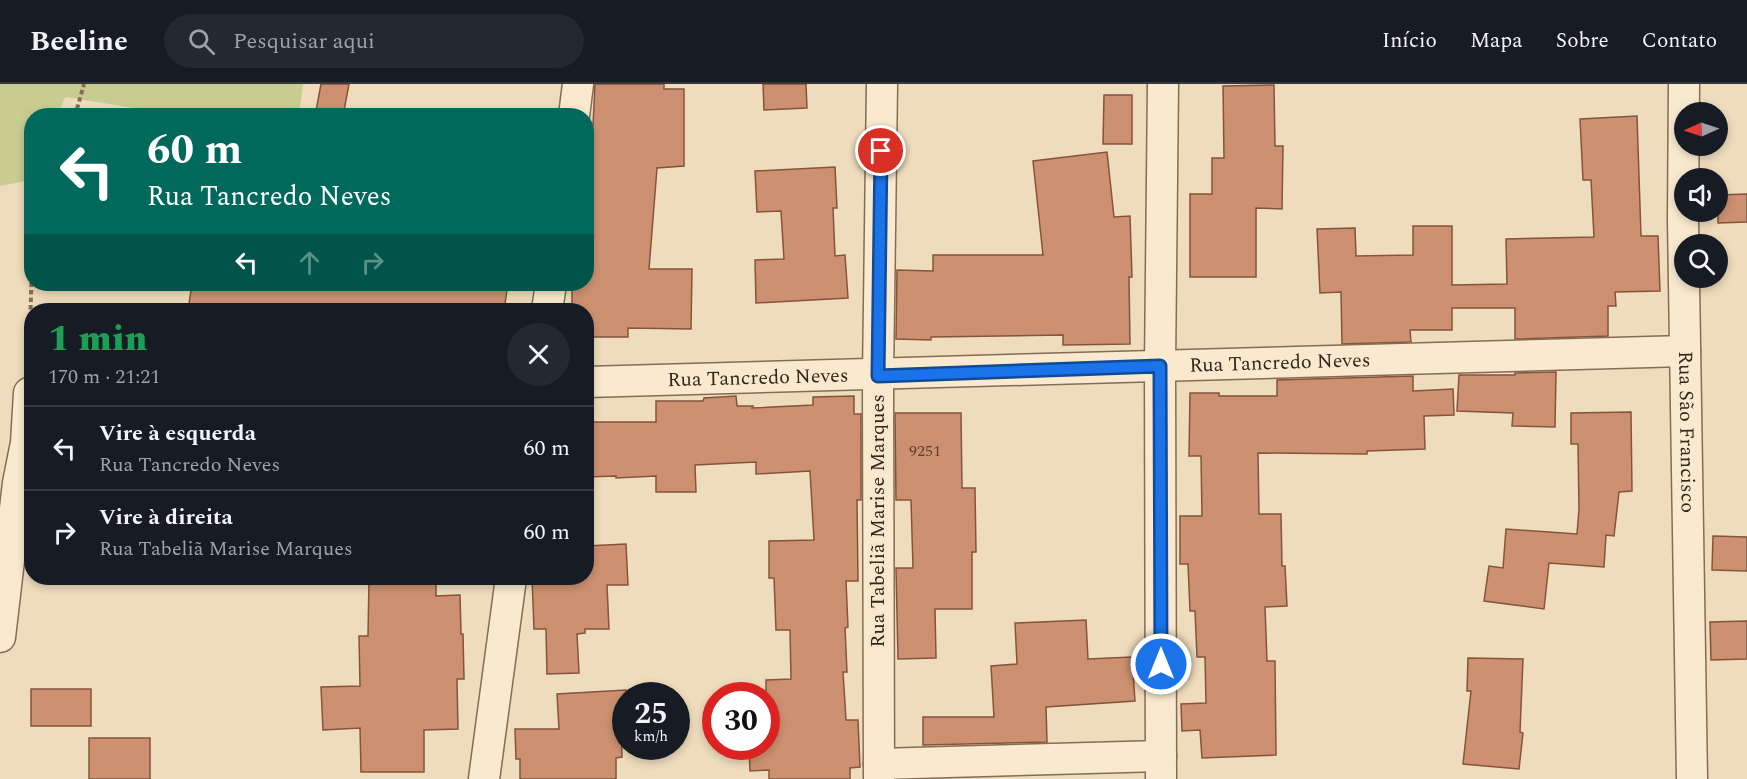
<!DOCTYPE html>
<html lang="pt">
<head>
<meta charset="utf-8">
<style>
  :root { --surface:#171b24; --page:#242831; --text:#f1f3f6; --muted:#9ea1a6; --line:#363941 }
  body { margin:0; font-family:Spectral,serif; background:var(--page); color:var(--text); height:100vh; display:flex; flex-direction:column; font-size:22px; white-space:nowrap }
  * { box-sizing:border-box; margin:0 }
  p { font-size:20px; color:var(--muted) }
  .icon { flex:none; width:33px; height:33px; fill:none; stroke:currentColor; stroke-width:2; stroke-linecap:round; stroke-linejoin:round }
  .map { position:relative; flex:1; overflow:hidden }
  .panel { position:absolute; left:24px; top:219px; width:570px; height:282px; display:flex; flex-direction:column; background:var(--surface); border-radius:24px; box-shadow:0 3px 9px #0003 }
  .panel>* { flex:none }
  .guide { position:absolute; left:24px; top:24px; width:570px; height:183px; border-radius:24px; box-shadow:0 3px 9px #0003; background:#00695c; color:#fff; overflow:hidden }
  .needle { width:39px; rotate:267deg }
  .controls { position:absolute; left:1674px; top:18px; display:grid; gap:12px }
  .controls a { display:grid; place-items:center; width:54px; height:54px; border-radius:50%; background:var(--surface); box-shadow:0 3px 9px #0003; font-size:30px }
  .speed { position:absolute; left:612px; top:598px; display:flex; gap:12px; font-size:30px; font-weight:700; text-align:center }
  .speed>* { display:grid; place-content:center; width:78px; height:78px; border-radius:50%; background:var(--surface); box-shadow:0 3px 9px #0003; line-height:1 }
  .speed small { font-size:15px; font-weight:400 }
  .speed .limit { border:9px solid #d22; background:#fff; color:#111 }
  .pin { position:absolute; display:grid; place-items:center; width:51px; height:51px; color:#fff; margin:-26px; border:3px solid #fff; border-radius:50%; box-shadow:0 2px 6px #0007 }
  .me { position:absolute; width:66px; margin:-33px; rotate:0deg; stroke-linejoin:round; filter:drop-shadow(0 0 4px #0008) }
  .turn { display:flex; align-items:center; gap:21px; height:126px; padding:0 24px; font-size:27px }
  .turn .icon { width:78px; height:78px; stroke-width:2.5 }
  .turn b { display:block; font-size:42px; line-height:51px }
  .lanes { display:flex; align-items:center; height:57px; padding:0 24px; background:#0003; justify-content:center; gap:30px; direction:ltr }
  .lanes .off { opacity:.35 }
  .round { display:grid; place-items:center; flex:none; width:63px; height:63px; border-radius:32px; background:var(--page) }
  .summary { display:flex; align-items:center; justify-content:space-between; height:102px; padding:0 24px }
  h1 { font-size:36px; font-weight:800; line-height:45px; color:#1e9e55 }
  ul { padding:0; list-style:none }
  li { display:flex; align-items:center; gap:18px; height:84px; padding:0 24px; border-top:2px solid var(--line) }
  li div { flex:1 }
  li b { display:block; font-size:22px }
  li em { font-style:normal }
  header { display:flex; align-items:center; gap:36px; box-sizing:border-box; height:84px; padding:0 30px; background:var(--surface); border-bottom:2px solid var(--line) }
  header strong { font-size:28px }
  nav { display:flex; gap:33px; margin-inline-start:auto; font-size:21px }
  .search { width:420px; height:54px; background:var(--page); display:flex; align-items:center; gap:15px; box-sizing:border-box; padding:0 21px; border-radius:33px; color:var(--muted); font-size:22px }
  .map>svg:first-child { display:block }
</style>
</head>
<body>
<header>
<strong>Beeline</strong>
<div class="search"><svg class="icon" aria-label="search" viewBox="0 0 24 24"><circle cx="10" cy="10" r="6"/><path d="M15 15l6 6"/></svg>Pesquisar aqui</div>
<nav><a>Início</a><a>Mapa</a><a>Sobre</a><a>Contato</a></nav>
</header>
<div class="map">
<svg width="1747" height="695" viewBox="0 0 1747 695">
  <rect width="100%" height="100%" fill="#eedcbc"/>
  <path fill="#c9cc91" d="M0,0H303L299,31H178L65,13L58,31L32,32L31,96L0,102Z"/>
  <path fill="#cd9171" stroke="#85543b" stroke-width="1.5" d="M321,0H349L343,32H315Z
    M595,0H664V5H684V82L657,84L649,185H692L691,245L628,244V253H586V226H572V200H586V161L592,89H586V43L593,42Z
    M763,0H806L807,24L764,26Z
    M1274,1L1275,62H1283L1282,125L1256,124V193H1190V110H1212V74H1224L1223,2Z
    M1104,11H1132V60H1103Z
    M1637,32L1641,152H1658L1660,207L1615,208L1616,222H1608V252L1515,255V224H1452V246H1410L1411,258L1342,260L1341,208L1320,209L1317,145L1355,144L1356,172L1413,171V142H1452V201L1507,200L1506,155L1594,153L1591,96H1583L1580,35Z
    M1107,68L1114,133L1130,132L1132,193H1129L1130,260L1063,261V251L931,253V256L896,255L897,186L933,187V171H1043L1033,77Z
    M835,83L837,124H833L835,172L845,171L848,214L756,219L755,176L784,175L781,127L757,128L755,87Z
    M1747,110V138L1718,139V111Z
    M192,200H508L504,226H188Z
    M1556,288L1555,343L1512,342L1513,329L1457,327L1459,291H1515V289Z
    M1413,292V307L1453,305L1454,331L1424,332L1425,365L1367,367V370L1258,369L1259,430H1281L1282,482H1285L1287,522L1265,523L1267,577H1275L1276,671L1202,674L1200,646L1182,647L1181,620L1206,619L1205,573H1197L1195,527H1190L1188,480H1180V432H1202L1201,372H1189L1190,309H1219V312H1277V296Z
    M736,312L737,322H753L752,324L813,321V313L854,312V330H861V416H857L858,497H846L848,543L845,544L847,588H843L846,636H858L860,683L850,684V695H769V686L750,687L749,663H766V596L791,595L790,546H776L774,494H769V457L814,456L810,387L756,390V378L695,381L696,408H656V392L616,394V392L586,393V338H656V317H703L704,314Z
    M1631,328L1632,407L1619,408L1614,452L1606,451L1604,483L1549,479L1544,525L1484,517L1489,482L1503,484L1506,445L1577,450L1579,425L1578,360H1571V329Z
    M895,329H961L962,404H975L976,468H972V525H935L936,574L898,575L896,484H913L911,416H896Z
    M1713,452L1747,453V487L1712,486Z
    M626,460L628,501H607L609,545H585V549L577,550L579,589L547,590L546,545H534L532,494H586V462Z
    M369,494H436V512L460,511L461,550H463L464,595H457L458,645L424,646V688H361L360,644L323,646L321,603L360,602L359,552H368Z
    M1086,536L1088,575L1132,573L1135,617L1046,623L1047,658L923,661V633H994L991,582L1017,580L1015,539Z
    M1747,537V575L1711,576L1710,538Z
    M1468,574L1523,575L1520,648L1523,649L1519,685L1463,680L1471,607H1467Z
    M31,605H91V642H31Z
    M626,606V630H621L622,673L616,674V695H520V675H516L515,645H559L557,610Z
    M89,654H150V695H89Z"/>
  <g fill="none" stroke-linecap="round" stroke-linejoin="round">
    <defs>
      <g id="minor">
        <path id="s1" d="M1684,0L1683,136L1692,695"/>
        <path d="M574,32L578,0"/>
        <path d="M547,226L551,200"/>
        <path id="s2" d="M586,298C953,290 1319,277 1685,267"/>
        <path d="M0,553L18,399L26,359L29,309H32"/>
        <path d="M879,680L1161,672"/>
        <path d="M484,695L511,494"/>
        <path d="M879,695L878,292L882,0"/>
        <path d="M1161,695L1160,282L1163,0"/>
      </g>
    </defs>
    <use href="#minor" stroke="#866c56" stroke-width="33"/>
    <path stroke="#866c56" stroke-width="4" stroke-dasharray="4.5 3" stroke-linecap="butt" d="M75,32L84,0
      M29,278L32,179"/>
    <use href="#minor" stroke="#f9eacf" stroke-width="30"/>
  </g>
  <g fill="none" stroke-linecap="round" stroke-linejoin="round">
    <defs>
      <path id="route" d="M881,67L878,292L1160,282L1161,580"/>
    </defs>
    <use href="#route" stroke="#114b97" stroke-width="15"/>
    <use href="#route" stroke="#1a73e8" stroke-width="10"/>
  </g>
  <g text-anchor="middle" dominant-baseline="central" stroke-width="6" stroke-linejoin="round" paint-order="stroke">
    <g font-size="16" fill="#5a4130">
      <text x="925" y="367">9251</text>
    </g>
    <g font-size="20" fill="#34261b" stroke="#f5e7cc">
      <text stroke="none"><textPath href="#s2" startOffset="694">Rua Tancredo Neves</textPath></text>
      <text stroke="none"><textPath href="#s2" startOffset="172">Rua Tancredo Neves</textPath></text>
      <text stroke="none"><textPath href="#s1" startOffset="348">Rua São Francisco</textPath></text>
      <text transform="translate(878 437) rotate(-90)">Rua Tabeliã Marise Marques</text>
    </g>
  </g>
</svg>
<div class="controls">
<a><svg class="needle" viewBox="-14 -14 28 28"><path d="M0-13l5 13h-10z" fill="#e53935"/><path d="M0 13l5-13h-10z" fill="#9ea1a6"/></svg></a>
<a><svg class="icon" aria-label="sound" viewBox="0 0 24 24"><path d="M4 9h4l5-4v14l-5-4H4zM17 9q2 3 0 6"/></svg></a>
<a><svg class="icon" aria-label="search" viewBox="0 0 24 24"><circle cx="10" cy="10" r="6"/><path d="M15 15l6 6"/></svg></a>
</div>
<div class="speed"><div>25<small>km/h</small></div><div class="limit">30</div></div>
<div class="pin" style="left:881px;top:67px;background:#d93025"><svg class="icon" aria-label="arrive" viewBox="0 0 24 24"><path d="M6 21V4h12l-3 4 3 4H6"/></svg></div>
<svg class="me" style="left:1161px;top:580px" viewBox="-20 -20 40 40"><circle r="17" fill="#1a73e8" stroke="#fff" stroke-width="3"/><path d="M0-11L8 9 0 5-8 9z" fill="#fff"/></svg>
<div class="guide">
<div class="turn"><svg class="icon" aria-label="left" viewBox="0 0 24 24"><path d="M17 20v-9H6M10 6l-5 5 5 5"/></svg><div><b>60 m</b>Rua Tancredo Neves</div></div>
<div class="lanes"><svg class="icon" aria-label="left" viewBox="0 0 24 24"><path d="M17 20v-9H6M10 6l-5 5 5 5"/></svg><svg class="icon off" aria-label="ahead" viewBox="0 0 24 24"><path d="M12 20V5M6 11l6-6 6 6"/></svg><svg class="icon off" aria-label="right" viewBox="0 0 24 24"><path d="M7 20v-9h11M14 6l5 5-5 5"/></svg></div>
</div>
<section class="panel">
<div class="summary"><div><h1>1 min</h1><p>170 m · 21:21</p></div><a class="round"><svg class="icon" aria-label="close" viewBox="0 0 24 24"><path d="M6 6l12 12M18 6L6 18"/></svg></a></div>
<ul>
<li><svg class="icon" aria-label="left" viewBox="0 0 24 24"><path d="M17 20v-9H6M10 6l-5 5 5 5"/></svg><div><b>Vire à esquerda</b><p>Rua Tancredo Neves</p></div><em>60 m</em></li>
<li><svg class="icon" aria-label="right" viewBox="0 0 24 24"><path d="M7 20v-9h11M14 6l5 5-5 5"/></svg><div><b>Vire à direita</b><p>Rua Tabeliã Marise Marques</p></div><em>60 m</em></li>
</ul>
</section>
</div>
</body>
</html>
